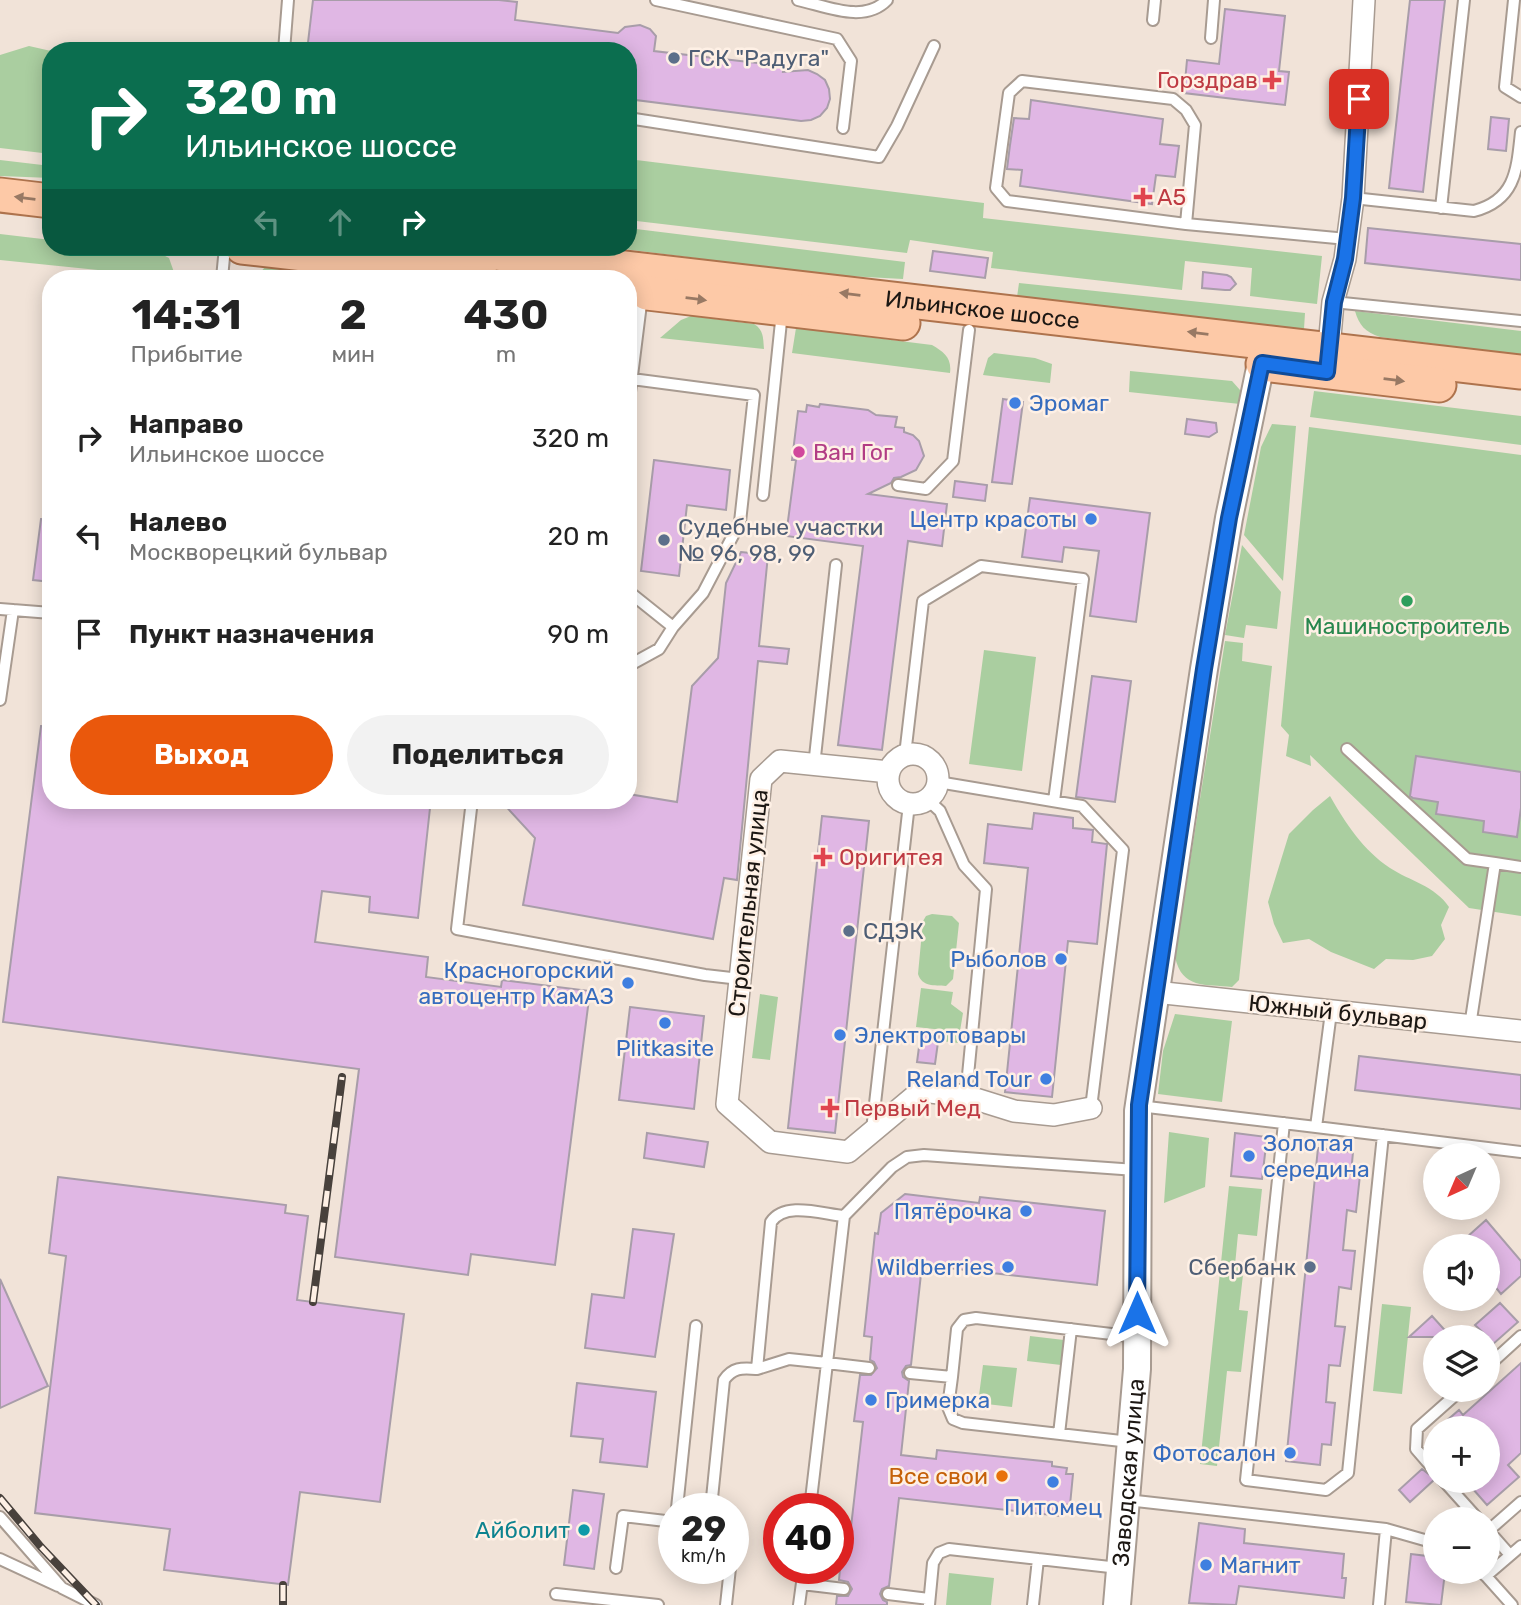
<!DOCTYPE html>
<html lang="ru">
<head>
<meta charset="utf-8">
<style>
  :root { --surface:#fff; --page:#f2f2f2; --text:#222; --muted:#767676; --accent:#ea580c }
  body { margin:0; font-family:Rubik,sans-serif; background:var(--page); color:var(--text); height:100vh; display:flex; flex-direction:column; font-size:26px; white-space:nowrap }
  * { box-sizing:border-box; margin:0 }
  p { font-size:23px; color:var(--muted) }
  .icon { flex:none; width:38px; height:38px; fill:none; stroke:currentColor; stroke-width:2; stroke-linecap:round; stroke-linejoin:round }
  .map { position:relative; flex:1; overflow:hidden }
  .panel { position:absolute; left:42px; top:270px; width:595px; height:539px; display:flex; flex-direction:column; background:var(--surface); border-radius:28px; box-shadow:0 4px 18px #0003 }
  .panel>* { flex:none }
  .hud { position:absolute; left:42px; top:42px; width:595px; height:214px; border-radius:28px; box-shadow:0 4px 18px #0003; background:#0b6e4f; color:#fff; overflow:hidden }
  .needle { width:46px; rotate:224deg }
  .buttons { position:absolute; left:1423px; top:1143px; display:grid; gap:14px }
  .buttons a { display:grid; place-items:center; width:77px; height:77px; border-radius:50%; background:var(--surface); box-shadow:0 4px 18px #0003; font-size:35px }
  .speed { position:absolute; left:658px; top:1493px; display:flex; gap:14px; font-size:35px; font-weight:700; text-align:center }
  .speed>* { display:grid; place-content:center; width:91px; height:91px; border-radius:50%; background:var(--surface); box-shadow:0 4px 18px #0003; line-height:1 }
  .speed small { font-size:18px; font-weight:400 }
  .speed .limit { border:10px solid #d22; background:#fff; color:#111 }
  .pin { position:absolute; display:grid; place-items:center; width:60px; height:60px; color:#fff; margin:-30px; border-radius:14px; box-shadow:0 4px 10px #0006 }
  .me { position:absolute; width:77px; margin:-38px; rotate:0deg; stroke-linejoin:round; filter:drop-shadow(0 0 5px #0008) }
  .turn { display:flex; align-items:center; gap:24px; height:147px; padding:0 28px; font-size:32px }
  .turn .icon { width:91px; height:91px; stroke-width:2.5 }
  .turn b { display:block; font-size:49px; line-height:60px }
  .lanes { display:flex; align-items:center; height:66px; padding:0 28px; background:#0003; justify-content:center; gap:35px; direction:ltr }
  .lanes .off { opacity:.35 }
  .eta { display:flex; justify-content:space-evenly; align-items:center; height:119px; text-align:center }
  .eta b { font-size:42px; font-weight:700; line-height:49px }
  .button { display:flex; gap:14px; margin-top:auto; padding:14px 28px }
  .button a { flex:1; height:80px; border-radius:42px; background:var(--accent); color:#fff; font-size:28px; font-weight:700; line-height:80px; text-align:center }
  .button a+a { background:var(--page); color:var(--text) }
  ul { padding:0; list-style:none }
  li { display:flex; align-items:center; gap:21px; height:98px; padding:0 28px }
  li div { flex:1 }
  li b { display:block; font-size:26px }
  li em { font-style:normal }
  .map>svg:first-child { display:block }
</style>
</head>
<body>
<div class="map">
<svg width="1521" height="1605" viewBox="0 0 1521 1605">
  <rect width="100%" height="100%" fill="#f1e3d8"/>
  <path fill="#aacea0" d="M29,46L51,51V154L0,148V55Z
    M628,159L984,203L983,218L1322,256L1317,304L1250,296L1252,268L1185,261L1182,290L991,268L993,252L910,240L907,253L628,220Z
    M0,160L51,166V178L0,176Z
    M628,228L905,262L903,279L829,275L608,247H628Z
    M0,234L51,240V247C83,247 142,243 169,258L176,278L0,260Z
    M267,265L372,278H255Z
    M1019,283L1305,313L1304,329L1017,297Z
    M1355,311L1521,331V355L1380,337C1365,332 1359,325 1355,311Z
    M691,316L754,324C764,330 763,338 764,349L660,338L681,320Z
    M796,328L932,345C944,352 952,358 950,373L792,353Z
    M994,353L1035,358L1052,364L1050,383L983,375L988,358Z
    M1130,371L1232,381L1240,390V404L1129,392Z
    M1314,391L1521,416V445L1310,417Z
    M1272,424L1296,426L1283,581L1244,535L1261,447Z
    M1309,427L1521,455V916L1469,908L1310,755L1311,766L1286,756L1289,735L1281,726Z
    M1242,545L1281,592L1277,629L1246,625L1244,638L1225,635Z
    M1225,641L1243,643L1242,661L1272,666L1239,980L1232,987C1205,984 1182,989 1175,957Z
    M984,650L1036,657L1022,771L969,764Z
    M1330,796C1346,824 1363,850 1390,868C1410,881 1435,886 1449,907L1441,925L1445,939L1432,956L1413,960L1386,959L1374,969L1331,952L1309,939L1283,943L1274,924L1268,902L1289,834L1313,810Z
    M932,914L952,916L959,923L953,979L946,986C934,985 922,987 918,974L923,921L926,916Z
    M921,988L953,992L951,1004L963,1013L958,1043L942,1041L943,1030L916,1027Z
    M760,994L778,997L770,1060L752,1058Z
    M1175,1014L1232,1021L1222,1102L1158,1094L1163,1051Z
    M1169,1132L1209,1138L1205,1187L1164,1203Z
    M1229,1186L1262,1189L1257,1236L1238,1234L1235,1265L1244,1266L1239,1310L1248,1311L1241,1372L1227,1371L1217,1466L1200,1464Z
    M1382,1304L1411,1307L1402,1394L1373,1391Z
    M1030,1336L1064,1340L1061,1365L1027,1361Z
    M983,1365L1017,1368L1012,1407L978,1403Z
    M949,1573L994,1578L991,1605H946Z"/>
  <path fill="#e0b7e4" stroke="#a89da9" stroke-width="2" d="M313,0H499L517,2L515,20L618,33L625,27L640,25L650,29L656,36L654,51L784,66L783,72L808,70L817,74L825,80L829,89L830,99L827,108L820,116L811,120L801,121L628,99V51H307Z
    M1410,0H1445L1423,192L1389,188Z
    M1225,9L1285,16L1279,71L1289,72L1285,105L1184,93L1187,60L1219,64Z
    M1031,100L1163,119L1160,144L1179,146L1175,177L1156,175L1152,204L1020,186L1022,170L1007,169L1010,145L1014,118L1029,119Z
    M1491,117L1509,119L1506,151L1488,149Z
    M1368,228L1521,244V280L1365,263Z
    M933,251L988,258L985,278L930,271Z
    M1203,272L1227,275L1231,277L1236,284L1230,290H1225L1202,288Z
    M1003,399L1023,402L1012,484L992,482Z
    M820,404L868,410L876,415L897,417L895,427L904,428V432L913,435L919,441L924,456L916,470L901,477L894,478L891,483L868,494L947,504L942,546L908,541L882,750L838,745L863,546L786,536L796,460H792L798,411L806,412L807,405L819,407Z
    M1187,419L1216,423L1217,432L1209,437L1185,434Z
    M654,460L730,470L726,510L687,505L679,576L641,571Z
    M955,481L987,485L985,501L953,497Z
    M1030,498L1150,513L1136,622L1090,616L1099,551L1064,547L1062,562L1022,557Z
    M41,519L51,520V582L33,580Z
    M741,552L768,555L759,646L789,649L787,664L758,661L737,880L724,878L713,939L523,905L535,838L500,800H628V794L677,802L692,686L718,658L726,583Z
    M1092,676L1131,681L1115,802L1076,797Z
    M41,726L51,727V800H360L430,808L418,918L369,912L370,897L322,891L315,942L428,957L426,977L501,987L502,980L590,991L555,1265L471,1254L468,1275L335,1257L359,1069L3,1022Z
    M1416,756L1521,772V808L1517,837L1483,832L1484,821L1436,814L1438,802L1413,798L1410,796Z
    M1034,813L1073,818V828L1093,830L1092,842L1107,844L1097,944L1068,941L1052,1097L1005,1092L1028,868L984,863L988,824L1032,829Z
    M822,816L869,821L835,1133L788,1128Z
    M630,1007L704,1016L694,1109L619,1100Z
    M921,1032L939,1035L935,1064L917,1062Z
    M1359,1056L1521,1075V1109L1355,1090Z
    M647,1133L708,1142L704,1167L644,1158Z
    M1235,1133L1267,1137L1262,1179L1231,1176Z
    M1318,1148L1353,1152L1351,1174L1360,1175L1356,1212L1347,1210L1343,1250L1355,1251L1351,1289L1339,1287L1335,1326L1345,1327L1340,1366L1329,1365L1326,1402L1335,1403L1331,1445L1322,1444L1320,1465L1286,1461Z
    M58,1177L286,1205L285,1213L308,1216L297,1300L404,1314L380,1502L300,1492L288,1585L164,1570L170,1529L35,1513L66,1256L49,1253Z
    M905,1194L979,1203L980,1197L1105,1211L1097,1285L922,1265L911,1365L906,1366L902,1372L903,1377L909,1381L901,1455L936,1459L937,1450L1052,1462V1466L1067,1468L1066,1474H1073L1070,1505L1062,1504L1060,1516L899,1498L889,1586L882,1589L880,1594L883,1600L887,1602V1605H836L837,1596H848L852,1589L848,1582L839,1580L844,1526L851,1527L863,1422L854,1421L860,1375H871L877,1368L874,1362L870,1360L872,1337L864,1336L875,1233L878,1234L881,1213Z
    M1486,1220L1521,1261V1276L1501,1294L1488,1278V1246H1457Z
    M633,1229L674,1234L655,1357L585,1348L592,1294L624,1298Z
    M0,1279L48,1386L0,1408Z
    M1500,1303L1518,1322L1492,1345L1488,1337L1475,1325Z
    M1432,1316L1451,1337H1409Z
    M1521,1363V1453L1508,1465L1519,1477L1487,1505L1465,1480H1488V1428H1438L1459,1410L1463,1415Z
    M577,1383L656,1392L647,1467L600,1462L603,1439L571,1436Z
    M1422,1469L1435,1479L1410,1502L1399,1490Z
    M573,1490L604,1494L594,1569L564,1565Z
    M1199,1523L1245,1529L1244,1543L1344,1554L1342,1578H1346L1344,1598L1239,1586L1236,1605L1189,1603Z
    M1411,1554L1435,1557V1572H1445L1441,1605L1406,1602Z"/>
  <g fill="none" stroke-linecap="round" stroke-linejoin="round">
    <defs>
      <path id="service" d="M656,0L837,39L851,61L843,128
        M798,0C826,6 864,24 887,0
        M1514,0L1505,87L1521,97
        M1153,20L1155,0
        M1211,38L1214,0
        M284,51L288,0
        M628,118L879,157L897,126L934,46
        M1353,198L1474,211C1516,200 1517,169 1521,132
        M1441,208L1464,0
        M1186,224L1007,201L996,188L1009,93L1022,81L1173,99L1186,110L1195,125L1186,224L1347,239
        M222,278L225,247
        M1333,302L1521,321
        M632,379L754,395L740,522L703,593L673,627
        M628,408L642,296
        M898,485L926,489L953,461L969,330
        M763,495L782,312
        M628,591L673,627L659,649L628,666
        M0,609L51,613
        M0,700L13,610
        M1347,749L1467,859L1495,863L1470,1026
        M905,755L923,601L981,566L1083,579L1054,801
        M814,766L836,565
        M938,782L1082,806L1123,850L1091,1108
        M472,800L457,929L705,975L740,979
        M928,800L940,811L964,865L986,889L966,1096
        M1495,863L1521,867
        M1139,1106L1316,1127L1331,1012
        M1284,1123L1246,1480L1326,1490L1348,1473L1383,1135
        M1316,1127L1521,1152
        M872,1130L909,804
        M1488,1366L1521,1336
        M757,1369L789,1359L827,1363L844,1216L892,1167L907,1157L924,1155L1136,1170
        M910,1373L952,1377L948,1407L953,1419L963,1423L1130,1442
        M952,1377L957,1329L964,1320L976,1318L1137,1337
        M1059,1434L1071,1329
        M1435,1471L1416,1449L1417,1429L1461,1390
        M1443,1480L1478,1519
        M1127,1500L1386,1529L1379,1605
        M677,1508L696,1326
        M711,1508L724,1380C733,1367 742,1368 757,1369L771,1222C785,1201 822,1214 844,1216
        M810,1508L827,1363L869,1368
        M0,1517L62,1588L96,1605
        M1386,1529L1435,1543
        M1488,1530L1510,1555
        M1488,1531L1521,1502
        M0,1559L58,1586
        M616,1568L623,1516L674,1522
        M1481,1572L1486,1576L1521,1546
        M1486,1576L1512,1605
        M802,1584L844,1589
        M556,1594L658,1605
        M888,1594L929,1599
        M726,1605L730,1568
        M799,1605L804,1568
        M929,1605L933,1563L939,1553L949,1549L1119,1568
        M1033,1605L1038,1559"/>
      <path id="minor" d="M1328,359L1333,302L1345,259L1353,198L1364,0
        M888 779a25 25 0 1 1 50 0a25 25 0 1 1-50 0Z
        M889,772L780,761L761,779L727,1104L770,1142L848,1152L921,1091L966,1096L1014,1111L1054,1115L1091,1108
        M1155,992L1521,1031"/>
      <g id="tertiary">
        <path id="s1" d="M1117,1605L1137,1369L1138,1111L1204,669L1229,518L1265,344"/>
      </g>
      <g id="primary">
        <path d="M0,195L51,201"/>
        <path d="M242,247L480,274"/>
        <path id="s2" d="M444,247L1521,372"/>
        <path d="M647,293L903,323"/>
        <path d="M1263,364L1439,385"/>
      </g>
    </defs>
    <use href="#service" stroke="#a89b91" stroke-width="14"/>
    <use href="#minor" stroke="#a89b91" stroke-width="24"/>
    <use href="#tertiary" stroke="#a89b91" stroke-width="30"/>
    <use href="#primary" stroke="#ae734d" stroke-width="37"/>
    <use href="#service" stroke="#fff" stroke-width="10"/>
    <use href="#minor" stroke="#fff" stroke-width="21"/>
    <use href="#tertiary" stroke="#fff" stroke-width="26"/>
    <use href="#primary" stroke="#fdc9a7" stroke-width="33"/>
    <defs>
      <path id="rail" d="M313,1302L342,1077
        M0,1498L41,1547L96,1605
        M283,1585V1605"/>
    </defs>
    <use href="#rail" stroke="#48413c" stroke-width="8"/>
    <use href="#rail" stroke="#fef0e5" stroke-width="5" stroke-dasharray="16" stroke-linecap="butt"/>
  </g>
  <defs><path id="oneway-solid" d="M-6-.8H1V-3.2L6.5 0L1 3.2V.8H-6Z" transform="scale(1.75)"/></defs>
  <g fill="#987964">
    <use href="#oneway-solid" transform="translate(25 198) rotate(-173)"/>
    <use href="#oneway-solid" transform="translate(850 294) rotate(-173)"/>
    <use href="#oneway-solid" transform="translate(696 299) rotate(7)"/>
    <use href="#oneway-solid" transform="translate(1198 333) rotate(-173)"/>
    <use href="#oneway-solid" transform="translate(1394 380) rotate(7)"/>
  </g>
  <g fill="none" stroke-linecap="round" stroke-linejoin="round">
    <defs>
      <path id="route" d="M1137,1313L1139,1105L1204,669L1229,518L1262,363L1327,372L1334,302L1345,259L1353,198L1359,99"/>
    </defs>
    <use href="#route" stroke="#114b97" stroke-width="18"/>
    <use href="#route" stroke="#1a73e8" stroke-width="12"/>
  </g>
  <g fill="#5c6f8a" stroke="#fef0e5" stroke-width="2.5">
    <circle cx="674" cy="58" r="7"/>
    <circle cx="664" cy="540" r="7"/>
    <circle cx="849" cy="931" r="7"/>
    <circle cx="1310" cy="1267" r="7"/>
  </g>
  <g fill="#e0444e" stroke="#fef0e5" stroke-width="2.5">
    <path d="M1268.5 69.5h7v7h7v7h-7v7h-7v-7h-7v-7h7z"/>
    <path d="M1139.5 186.5h7v7h7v7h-7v7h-7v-7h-7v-7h7z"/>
    <path d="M819.5 846.5h7v7h7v7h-7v7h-7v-7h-7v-7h7z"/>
    <path d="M826.5 1097.5h7v7h7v7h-7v7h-7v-7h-7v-7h7z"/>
  </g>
  <g fill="#3f7fe0" stroke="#fef0e5" stroke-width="2.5">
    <circle cx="1015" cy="403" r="7"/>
    <circle cx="1091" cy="519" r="7"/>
    <circle cx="1061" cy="959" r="7"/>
    <circle cx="628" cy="983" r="7"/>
    <circle cx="665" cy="1023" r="7"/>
    <circle cx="840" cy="1035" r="7"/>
    <circle cx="1046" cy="1079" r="7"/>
    <circle cx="1249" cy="1156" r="7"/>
    <circle cx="1026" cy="1211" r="7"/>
    <circle cx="1008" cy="1267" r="7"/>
    <circle cx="871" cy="1400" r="7"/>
    <circle cx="1290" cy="1453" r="7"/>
    <circle cx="1053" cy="1482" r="7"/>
    <circle cx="1206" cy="1565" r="7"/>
  </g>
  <circle fill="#d1479c" stroke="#fef0e5" stroke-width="2.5" cx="799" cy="452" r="7"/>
  <circle fill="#2e9e5b" stroke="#fef0e5" stroke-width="2.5" cx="1407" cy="601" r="7"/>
  <circle fill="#e8710a" stroke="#fef0e5" stroke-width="2.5" cx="1002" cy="1476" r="7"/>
  <circle fill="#0f9aa8" stroke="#fef0e5" stroke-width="2.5" cx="584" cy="1530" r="7"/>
  <g text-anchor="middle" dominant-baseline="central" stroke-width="5" stroke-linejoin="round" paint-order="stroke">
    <g font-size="23" fill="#4e5e75" stroke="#fef0e5" text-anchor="start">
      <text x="688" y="58">ГСК "Радуга"</text>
      <text x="678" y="527">Судебные участки<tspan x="678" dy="26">№ 96, 98, 99</tspan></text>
      <text x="863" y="931">СДЭК</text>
      <text x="1296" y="1267" text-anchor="end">Сбербанк</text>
    </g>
    <g font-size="23" fill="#be3a42" stroke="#fef0e5" text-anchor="start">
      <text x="1258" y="80" text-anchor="end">Горздрав</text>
      <text x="1157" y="197">А5</text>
      <text x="839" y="857">Оригитея</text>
      <text x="844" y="1108">Первый Мед</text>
    </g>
    <g font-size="23" fill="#1c1713" stroke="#fef0e5">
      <text stroke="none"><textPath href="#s2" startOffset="542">Ильинское шоссе</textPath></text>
      <text transform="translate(748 903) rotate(-84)">Строительная улица</text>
      <text transform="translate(1338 1012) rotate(6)">Южный бульвар</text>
      <text stroke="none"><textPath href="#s1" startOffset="133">Заводская улица</textPath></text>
    </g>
    <g font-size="23" fill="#366cbe" stroke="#fef0e5" text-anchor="end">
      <text x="1029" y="403" text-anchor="start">Эромаг</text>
      <text x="1077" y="519">Центр красоты</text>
      <text x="1047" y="959">Рыболов</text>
      <text x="614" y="970">Красногорский<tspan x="614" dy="26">автоцентр КамАЗ</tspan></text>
      <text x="854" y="1035" text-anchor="start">Электротовары</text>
      <text x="665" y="1048" text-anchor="middle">Plitkasite</text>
      <text x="1032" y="1079">Reland Tour</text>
      <text x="1263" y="1143" text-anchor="start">Золотая<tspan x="1263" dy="26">середина</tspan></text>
      <text x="1012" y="1211">Пятёрочка</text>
      <text x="994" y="1267">Wildberries</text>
      <text x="885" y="1400" text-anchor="start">Гримерка</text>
      <text x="1276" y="1453">Фотосалон</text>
      <text x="1053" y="1507" text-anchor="middle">Питомец</text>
      <text x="1220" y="1565" text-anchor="start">Магнит</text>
    </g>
    <g font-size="23" fill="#b23c85" stroke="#fef0e5" text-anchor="start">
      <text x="813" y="452">Ван Гог</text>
    </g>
    <g font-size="23" fill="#27864d" stroke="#fef0e5">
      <text x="1407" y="626">Машиностроитель</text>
    </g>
    <g font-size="23" fill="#c56008" stroke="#fef0e5" text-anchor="end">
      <text x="988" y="1476">Все свои</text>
    </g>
    <g font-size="23" fill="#0d838f" stroke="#fef0e5" text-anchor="end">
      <text x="570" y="1530">Айболит</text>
    </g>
  </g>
</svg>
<div class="buttons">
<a><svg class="needle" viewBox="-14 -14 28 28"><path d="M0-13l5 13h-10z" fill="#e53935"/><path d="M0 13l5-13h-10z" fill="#767676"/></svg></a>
<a><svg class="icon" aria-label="sound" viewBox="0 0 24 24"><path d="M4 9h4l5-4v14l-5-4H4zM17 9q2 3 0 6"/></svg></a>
<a><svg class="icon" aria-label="layers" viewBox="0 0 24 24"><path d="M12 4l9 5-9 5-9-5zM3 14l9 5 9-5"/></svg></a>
<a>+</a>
<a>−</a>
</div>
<div class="speed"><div>29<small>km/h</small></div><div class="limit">40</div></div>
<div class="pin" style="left:1359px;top:99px;background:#d93025"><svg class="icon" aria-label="arrive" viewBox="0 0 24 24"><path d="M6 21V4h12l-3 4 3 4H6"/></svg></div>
<svg class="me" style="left:1137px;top:1313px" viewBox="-20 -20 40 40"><path d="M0-17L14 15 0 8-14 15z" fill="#1a73e8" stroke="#fff" stroke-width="4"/></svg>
<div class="hud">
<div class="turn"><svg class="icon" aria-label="right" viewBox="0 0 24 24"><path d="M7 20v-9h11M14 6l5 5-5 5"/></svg><div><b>320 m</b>Ильинское шоссе</div></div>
<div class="lanes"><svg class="icon off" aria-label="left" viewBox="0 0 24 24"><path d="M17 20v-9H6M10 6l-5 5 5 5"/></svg><svg class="icon off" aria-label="ahead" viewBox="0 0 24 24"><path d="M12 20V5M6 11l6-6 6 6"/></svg><svg class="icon" aria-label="right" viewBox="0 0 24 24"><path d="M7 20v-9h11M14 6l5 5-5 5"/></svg></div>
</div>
<section class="panel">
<div class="eta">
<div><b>14:31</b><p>Прибытие</p></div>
<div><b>2</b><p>мин</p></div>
<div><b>430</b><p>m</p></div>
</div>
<ul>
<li><svg class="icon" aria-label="right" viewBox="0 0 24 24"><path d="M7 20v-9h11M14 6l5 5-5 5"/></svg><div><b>Направо</b><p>Ильинское шоссе</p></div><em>320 m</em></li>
<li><svg class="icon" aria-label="left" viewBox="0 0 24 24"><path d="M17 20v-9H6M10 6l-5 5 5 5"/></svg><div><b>Налево</b><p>Москворецкий бульвар</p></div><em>20 m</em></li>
<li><svg class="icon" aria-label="arrive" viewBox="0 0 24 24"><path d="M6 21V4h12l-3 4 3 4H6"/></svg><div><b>Пункт назначения</b></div><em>90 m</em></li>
</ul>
<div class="button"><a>Выход</a><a>Поделиться</a></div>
</section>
</div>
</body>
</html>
